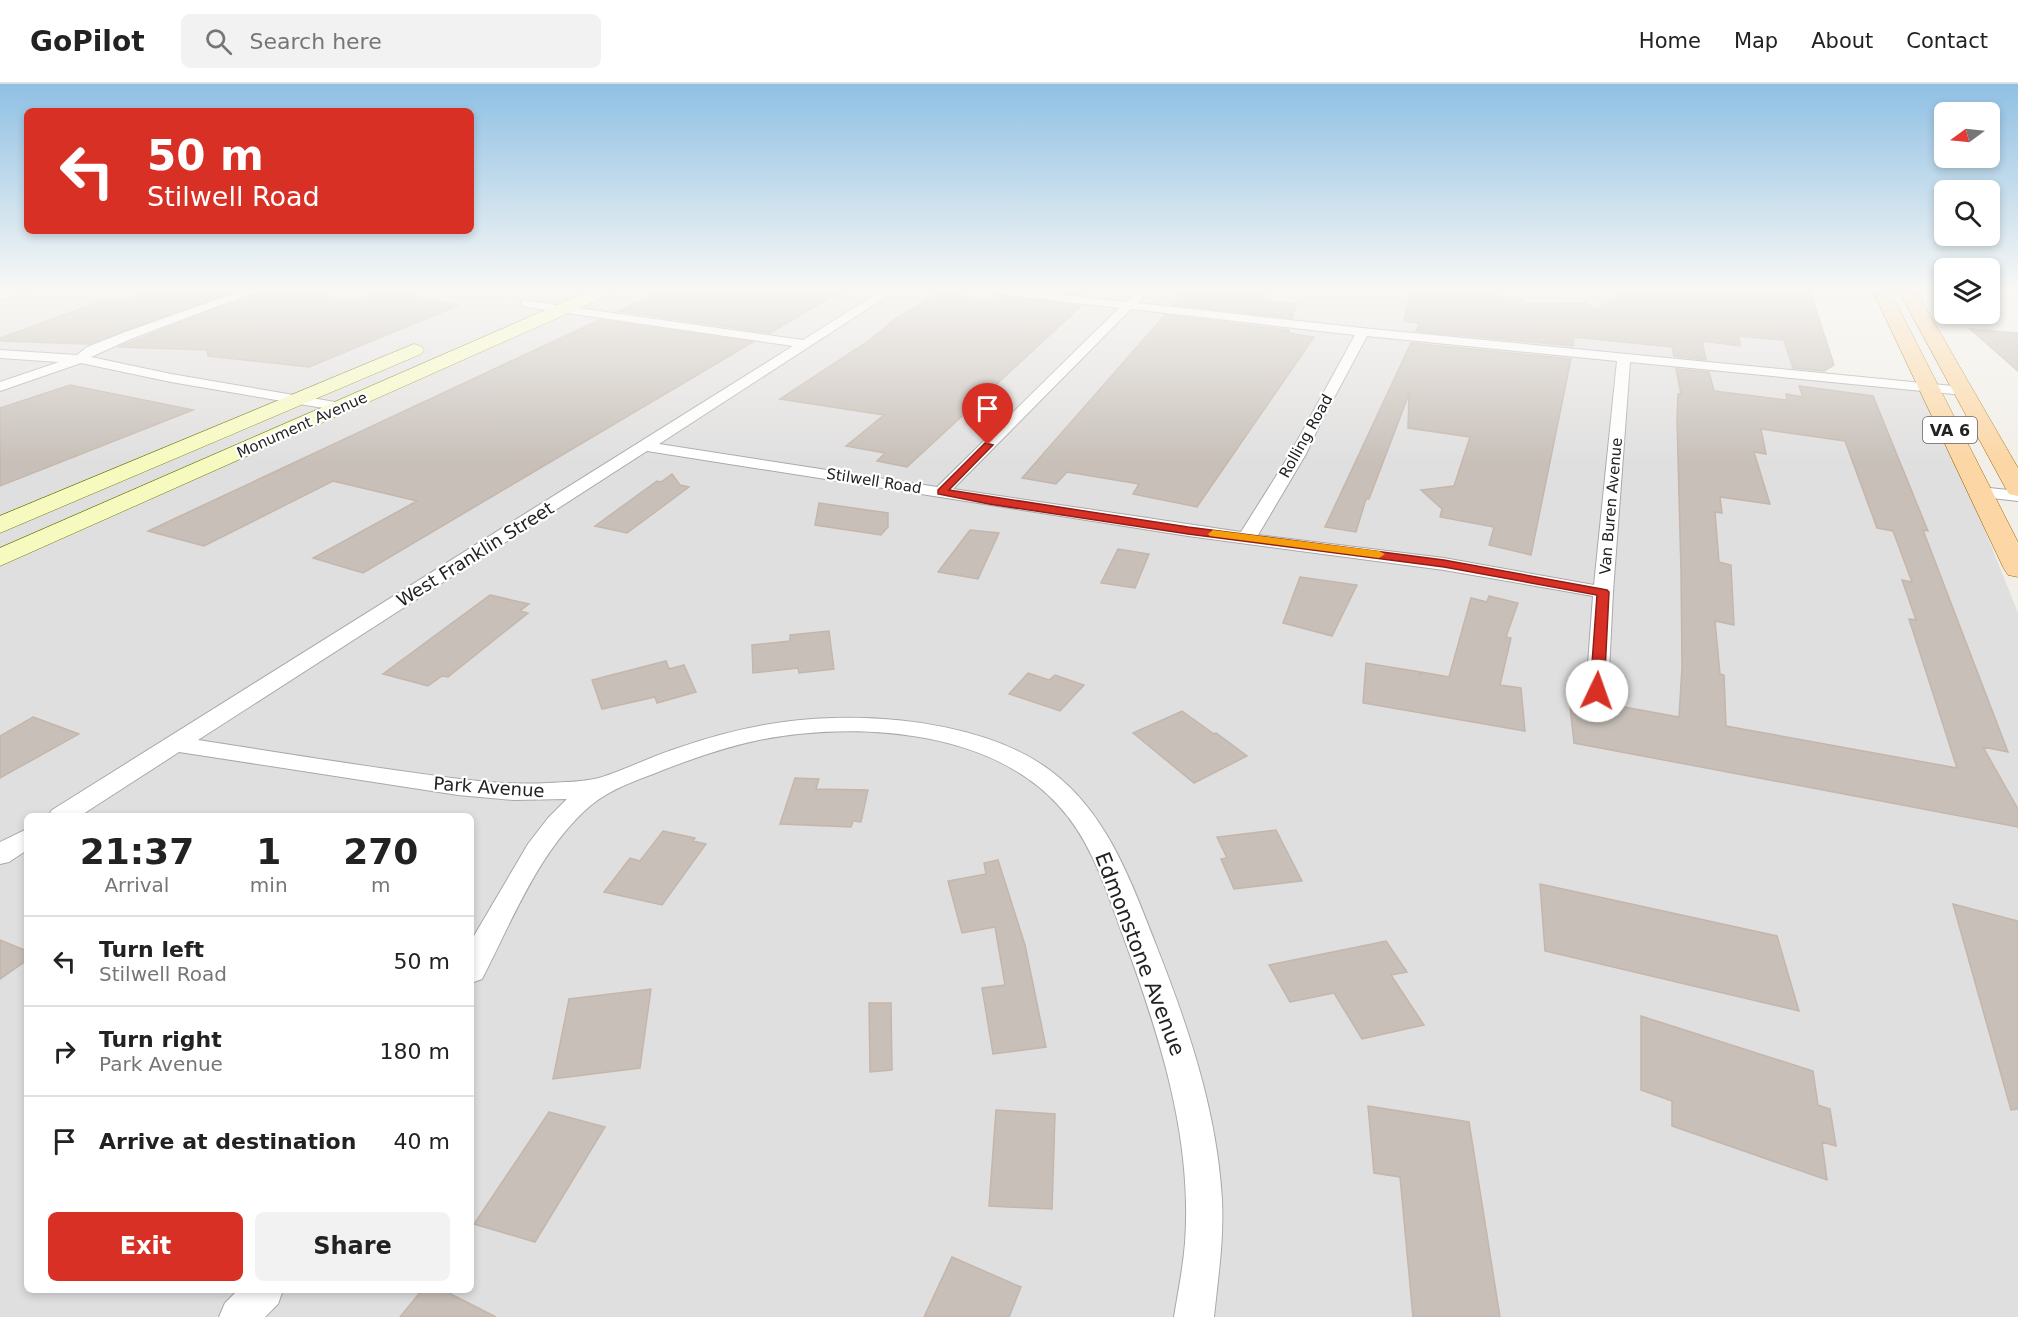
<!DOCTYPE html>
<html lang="en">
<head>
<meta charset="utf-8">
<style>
  :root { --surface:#fff; --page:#f2f2f2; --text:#222; --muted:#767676; --line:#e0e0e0; --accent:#d93025 }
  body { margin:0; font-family:"DejaVu Sans",sans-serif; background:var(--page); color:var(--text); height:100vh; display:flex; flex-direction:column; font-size:22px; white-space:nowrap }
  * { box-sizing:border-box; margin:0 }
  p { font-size:20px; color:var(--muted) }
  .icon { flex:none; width:33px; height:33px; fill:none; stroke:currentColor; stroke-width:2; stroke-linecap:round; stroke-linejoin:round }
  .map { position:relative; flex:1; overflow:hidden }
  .sheet { position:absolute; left:24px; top:729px; width:450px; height:480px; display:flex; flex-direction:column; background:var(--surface); border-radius:9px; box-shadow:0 3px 9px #0003 }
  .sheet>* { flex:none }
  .top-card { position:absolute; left:24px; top:24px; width:450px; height:126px; border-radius:9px; box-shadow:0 3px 9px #0003; background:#d93025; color:#fff; overflow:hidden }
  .needle { width:39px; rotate:255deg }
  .tools { position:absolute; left:1934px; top:18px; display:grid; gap:12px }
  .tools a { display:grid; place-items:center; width:66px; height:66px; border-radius:9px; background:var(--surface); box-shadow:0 3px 9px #0003; font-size:30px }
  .pin { position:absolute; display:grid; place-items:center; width:51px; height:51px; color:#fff; margin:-62px -26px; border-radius:50% 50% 50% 0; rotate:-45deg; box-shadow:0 0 6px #0007 }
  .pin .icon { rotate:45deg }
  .me { position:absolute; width:66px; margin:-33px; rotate:3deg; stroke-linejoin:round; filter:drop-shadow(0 0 4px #0008) }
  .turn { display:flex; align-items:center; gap:21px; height:126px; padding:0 24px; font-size:27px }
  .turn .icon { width:78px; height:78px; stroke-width:2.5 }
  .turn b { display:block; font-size:42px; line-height:51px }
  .eta { display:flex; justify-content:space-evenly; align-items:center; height:102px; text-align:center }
  .eta b { font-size:36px; font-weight:800; line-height:42px }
  .primary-button { display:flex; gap:12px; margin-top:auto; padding:12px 24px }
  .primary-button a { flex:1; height:69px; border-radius:9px; background:var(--accent); color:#fff; font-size:24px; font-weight:800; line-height:69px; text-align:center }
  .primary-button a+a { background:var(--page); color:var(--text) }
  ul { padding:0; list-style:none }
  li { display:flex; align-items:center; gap:18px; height:90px; padding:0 24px; border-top:2px solid var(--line) }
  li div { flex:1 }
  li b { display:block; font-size:22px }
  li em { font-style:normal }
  header { display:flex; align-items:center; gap:36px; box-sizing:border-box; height:84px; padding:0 30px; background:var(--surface); border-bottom:2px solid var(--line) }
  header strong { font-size:28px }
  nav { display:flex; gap:33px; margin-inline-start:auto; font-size:21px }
  .search { width:420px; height:54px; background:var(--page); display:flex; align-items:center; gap:15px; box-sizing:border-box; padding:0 21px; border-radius:9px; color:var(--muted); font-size:22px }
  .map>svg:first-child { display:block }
</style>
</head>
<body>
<header>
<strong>GoPilot</strong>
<div class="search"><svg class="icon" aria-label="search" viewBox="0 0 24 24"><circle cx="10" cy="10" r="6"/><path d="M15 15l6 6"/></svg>Search here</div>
<nav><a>Home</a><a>Map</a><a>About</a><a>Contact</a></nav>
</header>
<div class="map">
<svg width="2018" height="1233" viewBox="0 0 2018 1233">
  <rect width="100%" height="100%" fill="#f2efe9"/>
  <path fill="#e0dfdf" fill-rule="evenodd" d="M0,207H1786L1811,286L1927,301L2018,529V1233H0ZM27,732H471V1206H27Z"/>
  <path fill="#c7bfb8" stroke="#c4b6ab" stroke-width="1.5" fill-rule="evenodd" d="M184,207H234L89,260L0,257V254L105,216L122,218L142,209L174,211Z
    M260,207H295L353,217L387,207L459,221L309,283L208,272L207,266L118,263Z
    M663,207H841L770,249L618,227Z
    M1185,207H1267L1260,217L1296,220L1292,234L1174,221Z
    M1411,207H1452L1522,215V220L1587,219L1597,226L1626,207H1810L1834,281L1824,287L1793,284L1784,256L1739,252L1740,262L1702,257L1706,276L1674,272L1672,263L1574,253L1573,262L1416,247L1420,239L1404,237Z
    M939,209L995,217V210L1081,222L907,383L877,377L885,369L846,362L884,331L780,315L867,258L895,235Z
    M1165,231L1289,246L1288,249L1314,253L1197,423L1133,410L1139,400L1067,388L1056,400L1022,394Z
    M599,236L753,258L363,489L313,474L417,417L333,397L204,462L148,447Z
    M1970,245L2018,249V287Z
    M1411,259L1571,275L1531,471L1489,461L1494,443L1440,433L1442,425L1421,406L1454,402L1470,353L1408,344L1409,310L1369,415H1366L1356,448L1325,443Z
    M1676,285L1709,288L1714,307L1787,316L1786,310L1803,313L1799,302L1873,312L1928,447L1923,446L2008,668L1983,663L2018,725V743L1574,659L1569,613L1679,633L1682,583L1681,487L1677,335L1678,310H1681ZM1761,345L1845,357L1877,444L1893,447L1912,498L1902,496L1916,536L1909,535L1957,684L1726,642L1724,591L1720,590L1715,537L1734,541L1731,481L1719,478L1715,428L1722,429L1720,413L1770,420L1754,368L1766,370Z
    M70,301L193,326L0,402V324Z
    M672,390L680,401L689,403L627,449L595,442L657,397L661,398Z
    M819,419L888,429V443L881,451L815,441Z
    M970,446L999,449L978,495L938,488Z
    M1118,465L1149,470L1135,504L1101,499Z
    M1300,493L1357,501L1332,552L1283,539Z
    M490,511L529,520L520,527L528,529L448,593L442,592L428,602L383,590Z
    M1489,512L1518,519L1506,553L1511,554L1500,601L1521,604L1525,647L1363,619L1366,579L1420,588V591L1422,588L1449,593L1471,514L1487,518Z
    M829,547L834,585L799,589L798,584L753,589L752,561L790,557V551Z
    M666,577L669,585L684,581L696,608L657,619L655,613L602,625L592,596Z
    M1028,589L1049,596L1055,591L1084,601L1060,627L1009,610Z
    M1182,627L1214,650L1216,649L1247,672L1194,699L1133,649Z
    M33,633L79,650L0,694V652Z
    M795,694L819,695L816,705L868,706L861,738L853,737L851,743L780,740Z
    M1276,746L1302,797L1234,805L1221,775L1227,774L1217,753Z
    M663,747L695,754L693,757L706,760L662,821L604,808L630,774L640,777Z
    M998,776L1025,861L1046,963L993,970L982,904L1005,901L995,843L962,849L948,797L986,790L984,779Z
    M1540,800L1777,852L1799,927L1545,867Z
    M1953,820L2018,837V1025L2011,1026Z
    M0,856L27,867V876L0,895Z
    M1386,857L1407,888L1391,891L1424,941L1362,955L1334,909L1290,918L1269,881Z
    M651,905L640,984L553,995L569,915Z
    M869,919H891L892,986L870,988Z
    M1641,932L1813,987L1818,1021L1830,1025L1836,1062L1822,1058L1827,1096L1672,1042V1017L1641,1006Z
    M1368,1022L1469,1038L1500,1233H1413L1400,1093L1374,1089Z
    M996,1026L1055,1030L1052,1125L989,1122Z
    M549,1028L605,1043L535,1158L474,1140Z
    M952,1173L1021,1203L1009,1233H924Z
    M422,1206H443L496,1233H400Z"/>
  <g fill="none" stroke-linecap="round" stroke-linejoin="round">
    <defs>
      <path id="street" d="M8,207H27L0,216V209Z
        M241,207H258L133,254L91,273L171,290L341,319L348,323L346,326L341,327L171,298L81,279L0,307V298L59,278L0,274V266L77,271L87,263L125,248Z
        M881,207H895L659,360L937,403L1119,224L1000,210L994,207H1032L1126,218L1136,207H1149L1138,219L1362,244L1963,303L1970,307L1963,311L1630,278L1613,508L1608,607L1605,612L1597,614L1589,612L1586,607L1593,512L1444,486L1188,452L647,367L198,656C264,666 329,677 394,686C445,693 497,702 548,699C565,698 583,698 599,694C625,686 650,673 675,665C726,647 779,635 833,634C903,632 994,644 1051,687C1107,729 1131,797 1156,861C1188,942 1217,1027 1222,1116C1224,1156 1218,1194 1214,1233H1174C1178,1208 1183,1184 1185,1159C1193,1052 1158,947 1122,849C1106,805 1091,756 1058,721C989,645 854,637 759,656C726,663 694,674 663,686C639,696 611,704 590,722C539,766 512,837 482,895L471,899V857L528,760L548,734L567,715L514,716L458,711L179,668L80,732H48L52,726L793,262L526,223L522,222V216L803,256ZM1131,225L1355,251L1290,370L1241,448L953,405ZM1367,252L1617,277L1594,501L1444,474L1258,451L1306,370L1321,338Z
        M1980,403L2018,407V417L1974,412L1972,408L1974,404Z
        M27,745V766L9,778L0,780V758Z
        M238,1206H283L278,1220L265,1233H219L225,1219Z"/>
      <path id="secondary" d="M589,207H611L609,211L0,482V464Z
        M414,260L421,262L424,266L421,270L0,449V432Z"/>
      <path id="primary" d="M1873,207H1890L2018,458V493L2008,491L2004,485Z
        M1899,207H1916L2018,384V412L2009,410L2006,405Z"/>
    </defs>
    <use href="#street" stroke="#a9a9a9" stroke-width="2"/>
    <use href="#secondary" stroke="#707d05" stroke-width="1"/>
    <use href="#primary" stroke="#a06b00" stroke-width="1"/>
    <use href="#street" fill="#fff" fill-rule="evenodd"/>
    <use href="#secondary" fill="#f7fabf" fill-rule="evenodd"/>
    <use href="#primary" fill="#fcd6a4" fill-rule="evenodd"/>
  </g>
  <linearGradient id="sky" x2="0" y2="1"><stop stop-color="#8fc0e4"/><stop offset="0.54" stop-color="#f9f8f5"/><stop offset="1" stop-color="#f9f8f5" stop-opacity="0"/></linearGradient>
  <rect width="2018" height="380" fill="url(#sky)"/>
  <path fill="#d93025" stroke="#8d1f18" stroke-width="1.5" d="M985,359L993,361L949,406L1188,443L1444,476L1607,506L1609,508L1604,607L1597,611L1590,607L1597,511L1444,483L1188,450L989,420L938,410V406Z"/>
  <path fill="#f59e0b" d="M1213,446L1379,467L1385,470L1379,474L1210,452L1208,450Z"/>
  <g text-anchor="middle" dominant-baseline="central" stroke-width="4.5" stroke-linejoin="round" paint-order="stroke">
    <g font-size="15" fill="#222" stroke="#fff">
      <text transform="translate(302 341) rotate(-24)">Monument Avenue</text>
      <text transform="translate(1306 352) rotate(-61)">Rolling Road</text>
      <text transform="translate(874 397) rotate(9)">Stilwell Road</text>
      <text transform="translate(1611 422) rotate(-85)">Van Buren Avenue</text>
    </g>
    <rect fill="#fff" stroke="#646464" stroke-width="1.5" x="1923" y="333" width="54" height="26" rx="4.5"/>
    <g font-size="16" font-weight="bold" fill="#222">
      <text x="1950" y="346">VA 6</text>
    </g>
    <g font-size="18" fill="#222" stroke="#fff">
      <text transform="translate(475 470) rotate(-32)">West Franklin Street</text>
      <text transform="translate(489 703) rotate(4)">Park Avenue</text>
    </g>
    <g font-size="21" fill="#222" stroke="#fff">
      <text transform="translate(1140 870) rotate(69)">Edmonstone Avenue</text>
    </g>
  </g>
</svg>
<div class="tools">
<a><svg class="needle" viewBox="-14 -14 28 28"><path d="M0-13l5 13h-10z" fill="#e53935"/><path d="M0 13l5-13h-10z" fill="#767676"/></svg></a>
<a><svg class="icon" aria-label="search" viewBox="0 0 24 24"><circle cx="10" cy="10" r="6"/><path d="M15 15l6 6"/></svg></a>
<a><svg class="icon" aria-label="layers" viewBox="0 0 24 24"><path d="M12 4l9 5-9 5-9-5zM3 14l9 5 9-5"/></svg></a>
</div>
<div class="pin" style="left:988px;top:361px;background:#d93025"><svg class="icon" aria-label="arrive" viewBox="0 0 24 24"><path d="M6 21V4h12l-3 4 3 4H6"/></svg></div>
<svg class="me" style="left:1597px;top:607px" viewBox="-20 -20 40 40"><circle r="19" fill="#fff"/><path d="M0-13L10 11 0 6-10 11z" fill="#d93025"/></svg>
<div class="top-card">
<div class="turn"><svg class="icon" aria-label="left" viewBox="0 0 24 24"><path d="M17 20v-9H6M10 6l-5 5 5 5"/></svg><div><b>50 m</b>Stilwell Road</div></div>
</div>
<section class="sheet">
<div class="eta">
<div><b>21:37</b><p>Arrival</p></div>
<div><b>1</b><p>min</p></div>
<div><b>270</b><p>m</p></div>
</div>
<ul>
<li><svg class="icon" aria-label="left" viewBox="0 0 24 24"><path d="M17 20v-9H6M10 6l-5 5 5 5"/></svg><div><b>Turn left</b><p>Stilwell Road</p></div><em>50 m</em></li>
<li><svg class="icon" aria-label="right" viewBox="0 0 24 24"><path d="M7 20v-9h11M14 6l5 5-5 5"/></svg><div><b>Turn right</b><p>Park Avenue</p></div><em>180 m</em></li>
<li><svg class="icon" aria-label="arrive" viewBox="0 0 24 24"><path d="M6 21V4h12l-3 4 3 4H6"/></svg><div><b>Arrive at destination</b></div><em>40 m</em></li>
</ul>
<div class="primary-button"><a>Exit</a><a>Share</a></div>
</section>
</div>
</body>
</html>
